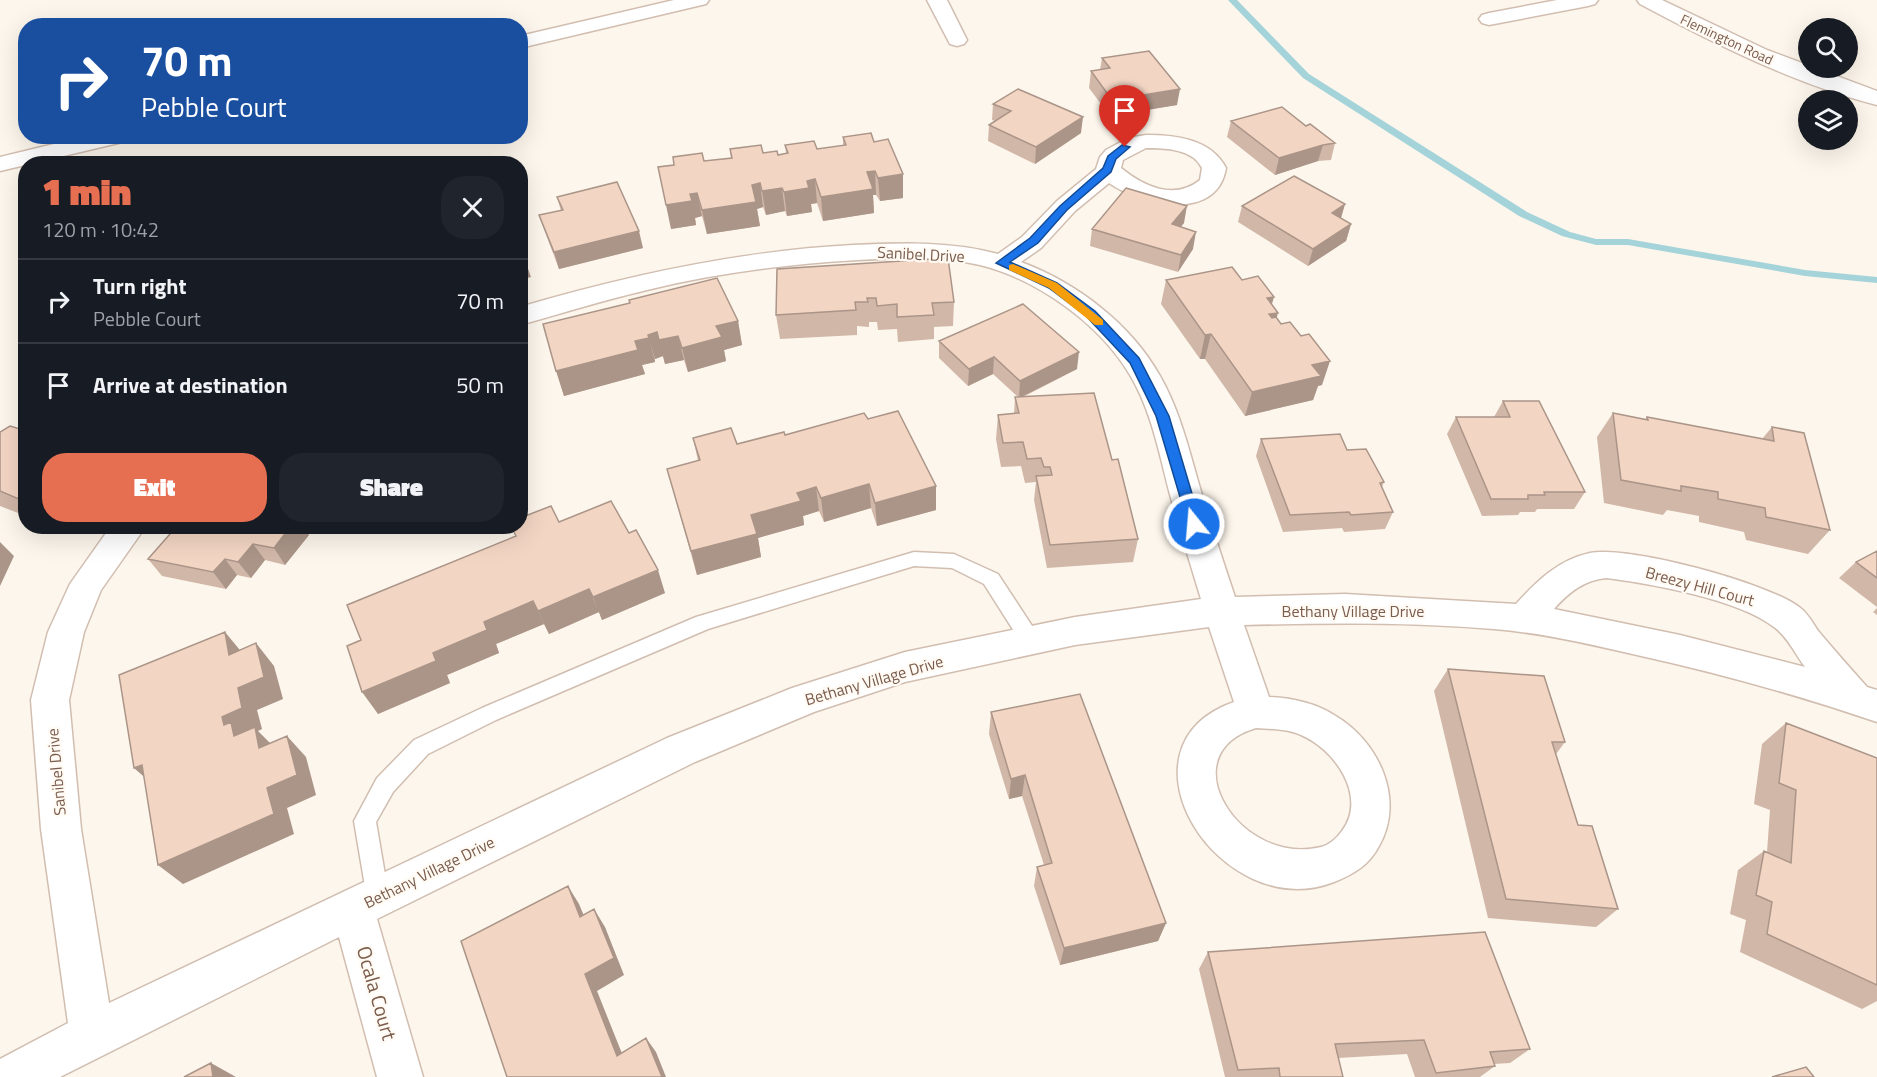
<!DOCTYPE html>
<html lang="en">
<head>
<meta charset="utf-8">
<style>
  :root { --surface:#171b24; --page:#20242c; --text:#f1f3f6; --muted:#9ea1a6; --line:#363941; --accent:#e76f51 }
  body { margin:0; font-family:"Titillium Web",sans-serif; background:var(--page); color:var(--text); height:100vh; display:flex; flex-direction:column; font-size:22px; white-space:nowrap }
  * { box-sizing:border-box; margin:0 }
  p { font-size:20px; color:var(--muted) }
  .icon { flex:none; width:33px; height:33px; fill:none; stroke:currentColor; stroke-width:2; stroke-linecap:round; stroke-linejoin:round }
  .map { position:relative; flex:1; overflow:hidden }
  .side { position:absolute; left:18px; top:156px; width:510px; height:378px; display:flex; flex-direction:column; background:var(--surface); border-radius:24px; box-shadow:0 6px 24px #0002 }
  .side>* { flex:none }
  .guide { position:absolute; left:18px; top:18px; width:510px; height:126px; border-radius:24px; box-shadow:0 6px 24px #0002; background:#1a4fa0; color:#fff; overflow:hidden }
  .fabs { position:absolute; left:1798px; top:18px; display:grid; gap:12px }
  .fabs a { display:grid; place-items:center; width:60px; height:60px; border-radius:50%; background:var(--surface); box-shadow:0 6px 24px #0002; font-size:30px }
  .pin { position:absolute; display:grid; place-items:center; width:51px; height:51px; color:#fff; margin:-62px -26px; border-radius:50% 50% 50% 0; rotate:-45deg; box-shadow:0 0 6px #0007 }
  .pin .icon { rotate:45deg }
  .me { position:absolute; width:66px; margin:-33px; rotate:343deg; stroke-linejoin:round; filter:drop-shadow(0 0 4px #0008) }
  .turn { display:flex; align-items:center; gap:21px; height:126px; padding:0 24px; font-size:27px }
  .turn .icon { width:78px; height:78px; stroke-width:2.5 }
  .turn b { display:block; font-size:42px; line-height:51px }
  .round { display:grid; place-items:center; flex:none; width:63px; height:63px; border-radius:24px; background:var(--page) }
  .head { display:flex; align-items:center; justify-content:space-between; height:102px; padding:0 24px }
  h1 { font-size:36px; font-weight:800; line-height:45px; color:var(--accent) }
  .primary-button { display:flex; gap:12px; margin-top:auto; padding:12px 24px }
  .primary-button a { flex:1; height:69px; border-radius:24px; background:var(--accent); color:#fff; font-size:24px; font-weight:800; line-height:69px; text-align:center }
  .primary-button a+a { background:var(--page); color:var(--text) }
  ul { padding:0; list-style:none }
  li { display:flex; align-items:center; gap:18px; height:84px; padding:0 24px; border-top:2px solid var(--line) }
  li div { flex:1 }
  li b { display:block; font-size:22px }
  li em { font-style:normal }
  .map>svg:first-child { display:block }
</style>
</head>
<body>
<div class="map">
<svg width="1877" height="1077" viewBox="0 0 1877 1077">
  <rect width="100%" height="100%" fill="#fdf6ec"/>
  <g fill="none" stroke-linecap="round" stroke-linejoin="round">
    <path fill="#a5d3da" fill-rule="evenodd" d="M1228,0H1237L1309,74L1527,212L1570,232L1596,239H1628L1805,270L1877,277V283L1805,276L1628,245H1596L1562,236L1519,216L1303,78Z"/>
    <defs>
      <path id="lane" d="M914,552L954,554L998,574L1038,635L1041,641L1038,647L1031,649L1024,647L984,584L952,568L914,566L708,629L496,720L428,754L393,792L376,822L389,898L386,906L378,909L370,906L367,898L354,821L377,778L414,740L482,708L696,617Z"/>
      <path id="street" d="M674,0H709L706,4L520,48V36Z
        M927,0H947L967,40L964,44L957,46L950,44Z
        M1557,0H1598L1595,4L1588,6L1489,25L1482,23L1479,19L1482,15L1489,13Z
        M1637,0H1662L1767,50L1877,91V105C1795,84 1715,44 1640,4Z
        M1146,135C1176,135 1211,139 1226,168C1217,223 1141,205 1109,183L1075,211L1041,248L1021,262C1077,283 1131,324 1160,376C1180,411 1189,450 1200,488C1211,525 1223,561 1235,597L1345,594L1516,604C1537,581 1558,560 1590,553C1628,545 1768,583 1799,607C1808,613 1813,624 1819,632C1835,651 1851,669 1867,687L1877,690V722C1798,695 1718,673 1637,655C1589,644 1542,633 1494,629C1411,622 1327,623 1244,625L1269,697C1291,698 1315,703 1334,715C1378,740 1406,799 1379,846C1369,865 1354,874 1334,882C1221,926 1106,747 1234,702L1209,627L1075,645L905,682L814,712L695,762L377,919L423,1077H377L339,937L60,1077H0V1059L68,1023L41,829L31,700L48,632L70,584L111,526H146L101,590L84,632L69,700L81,829L109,1003L667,738L792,688L905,652L1075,617L1201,599C1190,563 1179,527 1169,491C1159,452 1151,410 1130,375C1100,324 1037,279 980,265C940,256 898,258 858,260C787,264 716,273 647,290C604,300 563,313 520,325V307C629,275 739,251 853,245C902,243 950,241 998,254L1022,237L1057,201L1096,169L1100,157L1106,150L1128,138ZM1146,148C1165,148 1193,149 1202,168L1200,180C1174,201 1143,186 1121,168L1123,160ZM1607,578C1652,584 1738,599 1774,627C1787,636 1796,655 1805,667L1680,635L1554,609C1569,592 1584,580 1607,578ZM1256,728C1271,729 1288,729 1301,735C1335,749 1368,797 1342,831C1337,838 1329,845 1321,847C1240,867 1168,754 1256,728Z
        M87,136H130L127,141L0,171V157Z"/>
    </defs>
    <use href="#lane" stroke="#d1beb0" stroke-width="3"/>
    <use href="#street" stroke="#d1beb0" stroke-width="3"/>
    <use href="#lane" fill="#fff" fill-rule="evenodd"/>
    <use href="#street" fill="#fff" fill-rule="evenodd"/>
  </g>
  <path fill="#d1b7a8" d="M1102,58L1177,105L1110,116L1089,88L1091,71L1100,70Z
    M993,104L1081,133L1035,164L988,141L989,125L995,121L992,120Z
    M1231,121L1306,126L1335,143L1331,160L1318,161L1275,175L1227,137Z
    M843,137L903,198L880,201L876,195H873L874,213L823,221L817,203L811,204L812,212L787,216L785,211L766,215L763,207L757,209L760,226L707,234L702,216L695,218L696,225L671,229L704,161L731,158L730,149L778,155L786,153L785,145L817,149L843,146Z
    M557,197L643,248L559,269L545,232L539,215L561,211Z
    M1345,204L1341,218L1351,224L1346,241L1308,266L1238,222L1242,206Z
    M1184,223L1180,227L1193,249L1178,272L1090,246L1092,229Z
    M777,269L954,302L953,326L934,327V339L898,342L897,329L878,330L877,322H869V327L857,326V335L780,339L776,315Z
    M1166,280H1242L1271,304L1276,318L1322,385L1318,386L1313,400L1245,416L1205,359H1200L1161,304Z
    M738,321L742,345L724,350L726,361L688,372L684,360L665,364L663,356L655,359V362L642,365L645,374L564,396L543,324Z
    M939,341L1077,369L1023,397L1112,460L1138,539L1133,562L1047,568L1034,500L1036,482L1025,483L1021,466L1001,467L996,439L998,415L1014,414L1015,397H1018L993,374L968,386L939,358Z
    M1503,401L1585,492L1574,509H1537L1535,512H1520L1518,515L1482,516L1447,434L1456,417H1494Z
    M1613,413L1645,419L1647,417L1762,439L1772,427L1830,530L1808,554L1746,540L1744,532L1699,522V516L1667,510L1663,515L1604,503L1597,437Z
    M868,419L936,510L877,526L871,508L824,522L819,511L803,516L804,525L758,538L761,557L697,575L667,469L698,461L693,438L737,444Z
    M26,429V516L0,506V432L23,430Z
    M1261,439L1347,450L1384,482L1382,487L1393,512L1385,529L1344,532L1342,528L1283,532L1256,456Z
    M559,522L665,593L602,620L599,612L549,634L544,624L496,644L499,653L447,675L450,683L378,714L361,640L516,537L511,526Z
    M309,535L285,565L265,560L251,578L237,575L226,589L162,576L148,559Z
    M1877,551V607L1839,578L1856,562Z
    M1877,608V615L1873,612Z
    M1448,669L1565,742L1556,754L1578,825L1618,909L1596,927L1488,918L1434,691Z
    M991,712L1166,923L1158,941L1060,965L1034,886L1037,867L1044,865L1022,796L1009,799L989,734Z
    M1786,723L1877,758V1001L1862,1009L1740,952L1746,920L1730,914L1738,870L1764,851L1767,852L1770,810L1754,804L1762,744Z
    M1208,952L1530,1049L1510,1063L1494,1064L1495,1066L1480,1077H1415L1407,1054L1338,1058L1343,1077H1225L1199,969Z"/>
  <path fill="#aa9588" d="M1180,89L1177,105L1110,116L1112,100Z
    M1083,117L1081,133L1035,164L1036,147Z
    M1323,145L1318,161L1275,175L1279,158Z
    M875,171L876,195H873L874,213L823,221L821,197L867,172Z
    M903,174V198L880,201L878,178Z
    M815,179L817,203L811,204L812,212L787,216L784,192L807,181Z
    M760,183L763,207L757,209L760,226L707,234L702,210L752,185Z
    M782,188L785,211L766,215L762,191Z
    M697,193L702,216L695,218L696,225L671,229L666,205L690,194Z
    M1345,204L1340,221L1332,213Z
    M1187,206L1184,223L1169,241L1172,224Z
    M1351,224L1346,241L1308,266L1313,249Z
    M639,231L643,248L559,269L554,252Z
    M1196,232L1193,249L1178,272L1181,255Z
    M522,252L531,277L520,280V253Z
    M1274,297L1267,321V298Z
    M1278,313L1271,337L1269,314Z
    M738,321L742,345L724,350L726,361L688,372L682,348L716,326Z
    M657,332L663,356L655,359L648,335Z
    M1211,334L1205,359H1200L1205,335Z
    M678,336L684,360L665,364L659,340Z
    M649,338L655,362L642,365L645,374L564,396L556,371L635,341Z
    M1079,352L1077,369L1019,398L1020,381Z
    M994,357L993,374L968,386L969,369Z
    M1330,361L1322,385L1318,386L1313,400L1245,416L1252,392L1312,365Z
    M869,484L871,508L824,522L821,498Z
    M936,486V510L877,526L875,503Z
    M816,487L819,511L803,516L804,525L758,538L761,557L697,575L691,551L751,515L797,493Z
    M26,496V505L21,500Z
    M284,526H303L309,535L285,565L274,548Z
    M0,542L14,556L0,586Z
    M253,544L265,560L251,578L238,562Z
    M225,559L237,575L226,589L213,572Z
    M658,570L665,593L602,620L593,597Z
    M589,589L599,612L549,634L538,611Z
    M533,601L544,624L496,644L499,653L447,675L450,683L378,714L362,692L433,653L484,622Z
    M225,632L244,655H229Z
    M256,643L274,666L283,699L257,710L262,729L258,731L275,748L255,757L224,725L222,717L238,688Z
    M287,736L306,757L316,795L287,808L294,834L183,884L158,865L267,788Z
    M142,765L158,789L134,768Z
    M1025,775L1022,796L1009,799L1011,779Z
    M568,886L579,904L592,935L580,917Z
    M594,909L605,927L624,975L597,991L629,1071L617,1056L585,974Z
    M1166,923L1158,941L1060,965L1064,948Z
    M646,1038L656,1052L666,1077H662Z
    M211,1063L236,1077H213Z"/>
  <path fill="#f3d5c3" stroke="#aa9588" stroke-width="1.5" d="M1149,51L1180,89L1112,100L1091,71L1110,68L1102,58Z
    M1018,89L1083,117L1036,147L989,125L1011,111L993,104Z
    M1282,107L1306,126L1310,124L1335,143L1323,145L1279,158L1231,121Z
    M871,133L874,142L888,139L903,174L878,178L875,171L867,172L873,189L821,197L815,179L807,181L809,188L784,192L782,188L762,191L760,183L752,185L756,202L702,210L697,193L690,194L692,201L666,205L658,167L674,165L673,157L702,153L704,161L732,158L730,149L761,145L763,153L777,151L778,155L788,153L785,145L814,141L817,149L846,145L843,137Z
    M1294,176L1345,204L1332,213L1351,224L1313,249L1242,206Z
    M617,182L639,231L554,252L539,215L563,210L557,197Z
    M1126,188L1187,206L1172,224L1196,232L1181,255L1092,229Z
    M948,258L954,302L932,303L934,315L897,317V304L877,306L876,298H867L868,302H855L856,310L776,315L777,269Z
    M1232,267L1242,280L1258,276L1274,297L1267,298L1278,313L1269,314L1272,318L1276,317L1281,324L1290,322L1301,336L1309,334L1330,361L1312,365L1321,376L1252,392L1211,334L1205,335L1166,280Z
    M717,278L738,321L716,326L722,337L682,348L678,336L659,340L657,332L648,335L649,338L635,341L638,350L556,371L543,324L630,303L629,300Z
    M1023,304L1079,352L1020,381L994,357L969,369L939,341Z
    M1094,393L1112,460L1118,459L1138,539L1050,545L1036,476L1052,475L1050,467H1044L1041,458L1027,459L1023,442L1003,443L998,415L1019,413L1015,397Z
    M1503,401H1539L1585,492H1544L1545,495H1528V499H1491L1456,417H1510Z
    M898,411L936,486L875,503L869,484L821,498L816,487L797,493L801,501L751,515L757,534L691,551L667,469L700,460L693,438L731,428L737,444L784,432L785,435L864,413L868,419Z
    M1613,413L1648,420L1647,417L1774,441L1772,427L1804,433L1830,530L1766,517L1765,508L1718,499V492L1681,486V491L1621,480Z
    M10,426L23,430L26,429V496L21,500L0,491V432Z
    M1340,434L1347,450L1366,449L1384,482L1380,483L1393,512L1351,515L1349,512L1290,515L1261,439Z
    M611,501L629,533L636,530L658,570L593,597L589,589L538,611L533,601L484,622L487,630L433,653L436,661L362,692L347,646L361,640L347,605L516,536L511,526H520V518L551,506L559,522Z
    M177,526H291L274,548L253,544L238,562L225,559L213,572L148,559Z
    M1877,551V578L1856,562Z
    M225,632L229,655L256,643L264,677L238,688L242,708L222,717L224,725L231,722L234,736L255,727L259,748L287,736L297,775L267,788L274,814L158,865L142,765L134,768L119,675Z
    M1448,669L1544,676L1565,742H1552L1578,825L1592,826L1618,909L1506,899Z
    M1080,694L1166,923L1064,948L1037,867L1052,863L1025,775L1011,779L991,712Z
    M1786,723L1877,758V985L1767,934L1772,902L1756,895L1764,851L1791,863L1796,790L1779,783Z
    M568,886L580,917L594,909L614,958L585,974L617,1056L646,1038L662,1077H507L461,941Z
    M1485,932L1530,1049L1490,1052L1495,1066L1436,1073L1424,1040L1335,1044L1343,1077H1280L1279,1068L1238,1070L1208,952Z
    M211,1063L213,1077H184Z
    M1806,1067L1814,1077H1772Z"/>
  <path fill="#1a73e8" stroke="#114b97" stroke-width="1.5" d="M1122,145L1130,147L1116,159L1111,172L1067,210L1038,243L1010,262L1057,283L1095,311L1139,358L1169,416L1201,524L1194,529L1188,524L1156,416L1130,363L1086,316L1049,288L996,263L1030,238L1060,206L1103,168L1108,156Z"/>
  <path fill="#f59e0b" d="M1013,264L1057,283L1103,320V325H1095L1049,288L1009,270V265Z"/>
  <g text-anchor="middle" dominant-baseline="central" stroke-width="4.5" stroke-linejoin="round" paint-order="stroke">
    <g font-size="14" fill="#7a5c4d" stroke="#fffaf3">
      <text transform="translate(1727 39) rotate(25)">Flemington Road</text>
    </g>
    <g font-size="16" fill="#7a5c4d" stroke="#fffaf3">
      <text transform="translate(921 254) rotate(3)">Sanibel Drive</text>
      <text transform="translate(1700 586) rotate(15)">Breezy Hill Court</text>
      <text x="1353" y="611">Bethany Village Drive</text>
      <text transform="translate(874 680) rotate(-16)">Bethany Village Drive</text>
      <text transform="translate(56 772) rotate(-95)">Sanibel Drive</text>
      <text transform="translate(429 872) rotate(-26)">Bethany Village Drive</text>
    </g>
    <g font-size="20" fill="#7a5c4d" stroke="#fffaf3">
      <text transform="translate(377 993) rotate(74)">Ocala Court</text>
    </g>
  </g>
</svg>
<div class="fabs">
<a><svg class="icon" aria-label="search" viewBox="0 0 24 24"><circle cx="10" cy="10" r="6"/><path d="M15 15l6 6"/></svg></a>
<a><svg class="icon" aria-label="layers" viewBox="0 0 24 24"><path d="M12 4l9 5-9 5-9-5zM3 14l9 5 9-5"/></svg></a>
</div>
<div class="pin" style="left:1125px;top:147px;background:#d93025"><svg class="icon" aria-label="arrive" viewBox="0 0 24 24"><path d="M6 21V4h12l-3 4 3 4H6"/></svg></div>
<svg class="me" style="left:1194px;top:524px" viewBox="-20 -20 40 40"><circle r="17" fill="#1a73e8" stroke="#fff" stroke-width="3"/><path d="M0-11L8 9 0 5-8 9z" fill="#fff"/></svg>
<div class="guide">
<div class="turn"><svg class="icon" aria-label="right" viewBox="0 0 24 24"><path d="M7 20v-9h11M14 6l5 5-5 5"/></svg><div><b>70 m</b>Pebble Court</div></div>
</div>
<section class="side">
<div class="head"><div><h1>1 min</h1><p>120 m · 10:42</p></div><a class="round"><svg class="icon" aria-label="close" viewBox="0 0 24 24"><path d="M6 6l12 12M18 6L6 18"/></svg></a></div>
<ul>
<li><svg class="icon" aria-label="right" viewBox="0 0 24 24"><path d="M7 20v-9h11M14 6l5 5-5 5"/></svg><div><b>Turn right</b><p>Pebble Court</p></div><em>70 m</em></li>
<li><svg class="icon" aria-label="arrive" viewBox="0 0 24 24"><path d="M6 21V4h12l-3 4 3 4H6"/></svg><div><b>Arrive at destination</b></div><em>50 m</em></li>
</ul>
<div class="primary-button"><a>Exit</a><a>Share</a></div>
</section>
</div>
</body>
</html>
